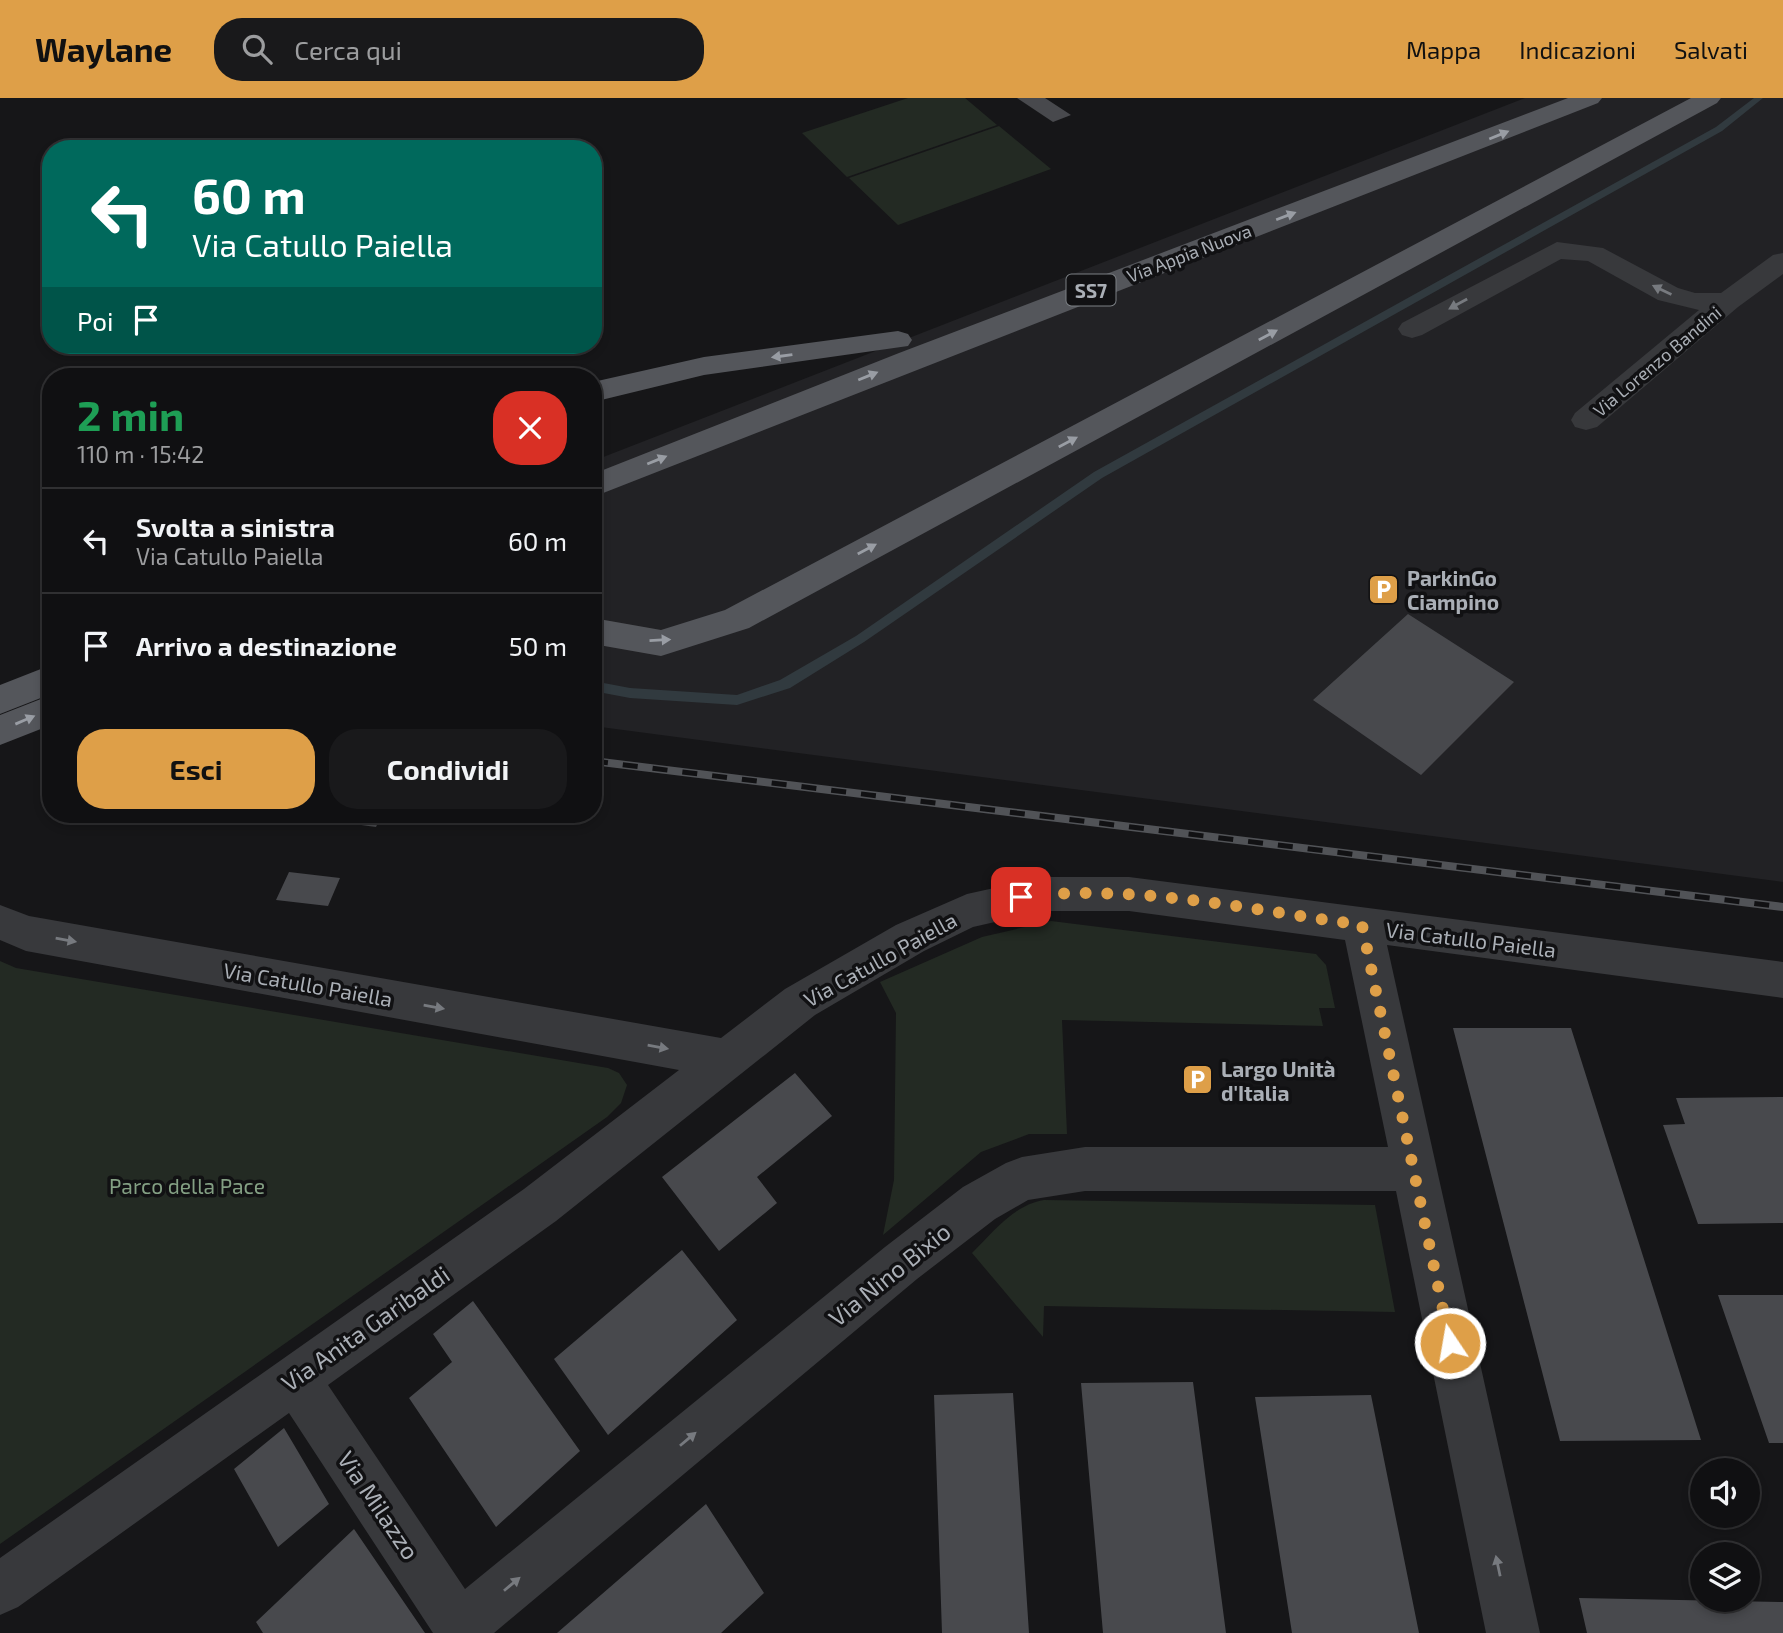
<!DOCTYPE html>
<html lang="it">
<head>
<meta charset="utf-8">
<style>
  :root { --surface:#101012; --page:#19191b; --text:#f1f3f6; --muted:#9c9d9f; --line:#303032; --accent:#de9f48 }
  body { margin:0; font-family:"Exo 2",sans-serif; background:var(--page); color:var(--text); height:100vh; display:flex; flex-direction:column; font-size:26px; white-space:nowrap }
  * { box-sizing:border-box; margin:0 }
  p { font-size:23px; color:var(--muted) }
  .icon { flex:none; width:38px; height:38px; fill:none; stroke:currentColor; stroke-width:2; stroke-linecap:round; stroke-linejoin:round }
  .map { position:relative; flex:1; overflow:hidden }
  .sheet { position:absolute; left:42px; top:270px; width:560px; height:455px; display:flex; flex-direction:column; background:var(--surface); border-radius:28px; box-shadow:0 4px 10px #0003,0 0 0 2px var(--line) }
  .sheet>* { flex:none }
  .banner { position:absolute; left:42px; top:42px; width:560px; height:214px; border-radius:28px; box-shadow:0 4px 10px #0003,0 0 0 2px var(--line); background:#00695c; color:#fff; overflow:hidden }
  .tools { position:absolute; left:1690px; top:1360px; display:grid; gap:14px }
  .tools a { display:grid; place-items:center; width:70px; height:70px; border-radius:50%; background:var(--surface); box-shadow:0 4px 10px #0003,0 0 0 2px var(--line); font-size:35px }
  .pin { position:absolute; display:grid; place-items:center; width:60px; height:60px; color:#fff; margin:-30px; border-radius:14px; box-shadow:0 4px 10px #0006 }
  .me { position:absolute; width:77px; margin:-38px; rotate:348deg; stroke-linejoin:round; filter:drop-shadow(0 0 5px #0008) }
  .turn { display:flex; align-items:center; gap:24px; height:147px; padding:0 35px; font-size:32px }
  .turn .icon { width:91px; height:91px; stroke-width:2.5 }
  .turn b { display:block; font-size:49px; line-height:60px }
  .then { display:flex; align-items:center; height:66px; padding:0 35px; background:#0003; gap:14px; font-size:26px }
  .round { display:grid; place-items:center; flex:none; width:74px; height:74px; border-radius:28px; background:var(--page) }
  .overview { display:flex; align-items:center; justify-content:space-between; height:119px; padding:0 35px }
  h1 { font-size:42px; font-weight:700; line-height:52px; color:#1e9e55 }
  .action { display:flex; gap:14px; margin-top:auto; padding:14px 35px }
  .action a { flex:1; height:80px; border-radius:28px; background:var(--accent); color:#111; font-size:28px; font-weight:700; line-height:80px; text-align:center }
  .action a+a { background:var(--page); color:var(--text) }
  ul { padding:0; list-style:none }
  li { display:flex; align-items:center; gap:21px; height:105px; padding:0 35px; border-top:2px solid var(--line) }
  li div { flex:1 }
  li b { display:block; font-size:26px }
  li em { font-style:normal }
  header { display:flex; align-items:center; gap:42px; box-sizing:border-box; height:98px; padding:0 35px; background:var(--accent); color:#111 }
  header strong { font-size:33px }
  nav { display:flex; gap:38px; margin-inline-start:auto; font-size:24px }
  .search { width:490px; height:63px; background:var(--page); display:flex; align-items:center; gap:18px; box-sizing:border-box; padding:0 24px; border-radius:28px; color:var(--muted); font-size:26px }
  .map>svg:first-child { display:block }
</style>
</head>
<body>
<header>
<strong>Waylane</strong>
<div class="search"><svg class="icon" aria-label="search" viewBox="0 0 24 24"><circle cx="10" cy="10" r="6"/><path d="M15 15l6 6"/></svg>Cerca qui</div>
<nav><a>Mappa</a><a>Indicazioni</a><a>Salvati</a></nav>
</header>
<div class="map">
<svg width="1783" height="1535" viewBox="0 0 1783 1535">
  <rect width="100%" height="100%" fill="#161618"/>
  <path fill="#222225" d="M1525,0H1783V784L593,628V363Z"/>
  <path fill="#232a23" d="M908,0H965L997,27L847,79L802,35Z
    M999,28L1051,71L898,127L849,80Z
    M1051,823L1316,856L1326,867L1335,910H1319L1323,928L1062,922L1067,1036H1029L981,1054L883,1137L894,1082L896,915L880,884L982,839Z
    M0,863L16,870L608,970L619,975L627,987L621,1005L607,1019L0,1446Z
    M1044,1102L1375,1107L1395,1214L1044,1208L1043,1239L972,1155C993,1135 1013,1107 1044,1102Z"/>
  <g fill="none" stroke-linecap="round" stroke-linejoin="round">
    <path fill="#313a3f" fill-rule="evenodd" d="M1754,0H1763L1722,33L1102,380L864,544L790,590L737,607L630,600L593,593V583L630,590L737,597L780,582L856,538L1094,374L1716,29Z"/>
  </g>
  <path fill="#48494d" d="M1017,0H1045L1071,17L1053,24Z
    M1408,516L1514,584L1421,677L1313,602Z
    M303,716H382L376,729L302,719Z
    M289,774L340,780L328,808L276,802Z
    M1453,930H1571L1701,1342L1560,1343Z
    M795,975L832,1018L757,1079L777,1105L719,1153L662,1079Z
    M1783,999V1125L1698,1126L1663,1027L1685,1026L1676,1000Z
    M682,1152L737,1222L608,1337L554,1261Z
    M1718,1197H1783V1345H1769Z
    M473,1203L580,1353L496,1429L409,1300L452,1264L433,1236Z
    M1193,1284L1226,1535H1103L1081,1285Z
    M1013,1295L1029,1535H942L934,1297Z
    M1371,1297L1419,1535H1292L1255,1299Z
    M284,1330L329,1406L278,1449L234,1371Z
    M706,1406L764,1495L721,1535H557Z
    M354,1431L425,1535H263L256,1524Z
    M1579,1500L1783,1504V1535H1587Z"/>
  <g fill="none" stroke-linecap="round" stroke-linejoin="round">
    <path fill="#38393c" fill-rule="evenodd" d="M1557,144L1603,150L1678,190L1695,195H1721L1773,157L1783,155V176L1738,209L1597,329L1586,332L1575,329L1571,322L1575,315L1699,212L1658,202L1588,163L1561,161L1422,237L1412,240L1402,237L1398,231L1402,225Z
      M1044,779H1129L1783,864V900L1387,847L1540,1535H1486L1396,1093H1085L1028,1102L995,1121L917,1181L494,1535H433L289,1315L18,1509L0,1517V1460L524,1091L679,972L26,853L0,842V807L29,818L721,940L785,891L896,827L967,796ZM1044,813H1129L1345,842L1388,1049H1085L1022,1059L1006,1065L963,1089L885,1149L465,1491L328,1287L556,1123L815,917L924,853L973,829Z"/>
    <path fill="#54565b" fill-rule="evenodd" d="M1568,0H1602L1598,5L593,399V376L899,255Z
      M1691,0H1721L1717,5L749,530L661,558L593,546V520L661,532L725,512Z
      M898,233L908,236L912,242L908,248L704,277L593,304V284L704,259Z
      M51,567V596L0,616V587Z
      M51,597V627L0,647V617Z"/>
    <defs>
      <path id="rail" d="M593,663L1783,809"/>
    </defs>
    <use href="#rail" stroke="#515357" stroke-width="8"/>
    <use href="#rail" stroke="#111113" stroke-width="5" stroke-dasharray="15" stroke-linecap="butt"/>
  </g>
  <defs><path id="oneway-solid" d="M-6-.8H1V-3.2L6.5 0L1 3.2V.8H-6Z" transform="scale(1.75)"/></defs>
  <g fill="#999da4">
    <use href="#oneway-solid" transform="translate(1499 37) rotate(-22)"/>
    <use href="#oneway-solid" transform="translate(1286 118) rotate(-21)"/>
    <use href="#oneway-solid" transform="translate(1268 237) rotate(-28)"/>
    <use href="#oneway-solid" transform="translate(782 258) rotate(172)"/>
    <use href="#oneway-solid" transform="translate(868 278) rotate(-22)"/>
    <use href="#oneway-solid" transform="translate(1068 344) rotate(-28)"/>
    <use href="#oneway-solid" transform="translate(657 362) rotate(-22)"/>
    <use href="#oneway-solid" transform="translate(867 451) rotate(-28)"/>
    <use href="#oneway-solid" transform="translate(660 542) rotate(-3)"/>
    <use href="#oneway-solid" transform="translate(25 622) rotate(-23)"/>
  </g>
  <g fill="#777a7f">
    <use href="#oneway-solid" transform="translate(1662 192) rotate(-154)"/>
    <use href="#oneway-solid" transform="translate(1458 206) rotate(151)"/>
    <use href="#oneway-solid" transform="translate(66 842) rotate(10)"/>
    <use href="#oneway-solid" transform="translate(434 909) rotate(10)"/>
    <use href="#oneway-solid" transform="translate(658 949) rotate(10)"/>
    <use href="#oneway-solid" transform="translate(688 1341) rotate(-40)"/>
    <use href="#oneway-solid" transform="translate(1498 1468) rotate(-102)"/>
    <use href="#oneway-solid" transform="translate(512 1486) rotate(-40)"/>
  </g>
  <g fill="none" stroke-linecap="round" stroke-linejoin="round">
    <path stroke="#de9f48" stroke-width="12" stroke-dasharray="0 21.6" d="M1021,799C1134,785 1250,812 1362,827L1450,1245"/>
  </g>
  <defs>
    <symbol id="parking-square" viewBox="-11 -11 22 22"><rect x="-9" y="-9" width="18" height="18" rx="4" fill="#de9f48" stroke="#111113"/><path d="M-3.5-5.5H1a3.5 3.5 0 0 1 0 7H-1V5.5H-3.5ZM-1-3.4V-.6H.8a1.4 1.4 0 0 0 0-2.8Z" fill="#fff"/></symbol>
  </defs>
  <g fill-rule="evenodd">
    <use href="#parking-square" x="1366" y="474" width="35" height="35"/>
    <use href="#parking-square" x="1180" y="964" width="35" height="35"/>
  </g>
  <g text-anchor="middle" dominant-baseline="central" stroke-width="7" stroke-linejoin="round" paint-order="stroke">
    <g font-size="18" fill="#aaafb6" stroke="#111113">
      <text transform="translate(1189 155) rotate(-21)">Via Appia Nuova</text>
      <text transform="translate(1657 263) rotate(-40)">Via Lorenzo Bandini</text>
    </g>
    <rect fill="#111113" stroke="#7c8085" stroke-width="2" x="1066.5" y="176.5" width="49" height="31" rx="5"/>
    <g font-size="19" font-weight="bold" fill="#aaafb6">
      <text x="1091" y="192">SS7</text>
    </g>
    <g font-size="21" font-weight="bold" fill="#aaafb6" stroke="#111113" text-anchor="start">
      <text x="1407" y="479">ParkinGo<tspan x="1407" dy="24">Ciampino</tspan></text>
      <text x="1221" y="970">Largo Unità<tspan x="1221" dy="24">d'Italia</tspan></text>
    </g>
    <g font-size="21" fill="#aaafb6" stroke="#111113">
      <text transform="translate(1471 841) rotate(7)">Via Catullo Paiella</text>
      <text transform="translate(880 861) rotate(-29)">Via Catullo Paiella</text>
      <text transform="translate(308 886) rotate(10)">Via Catullo Paiella</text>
    </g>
    <g font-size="21" fill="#839f83" stroke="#111113">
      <text x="187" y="1087">Parco della Pace</text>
    </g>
    <g font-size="24" fill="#aaafb6" stroke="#111113">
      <text transform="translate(889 1176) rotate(-39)">Via Nino Bixio</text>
      <text transform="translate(365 1230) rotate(-35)">Via Anita Garibaldi</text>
      <text transform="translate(379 1407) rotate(56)">Via Milazzo</text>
    </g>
  </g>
</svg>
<div class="tools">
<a><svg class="icon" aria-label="sound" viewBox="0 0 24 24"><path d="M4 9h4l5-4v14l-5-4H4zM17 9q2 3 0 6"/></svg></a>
<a><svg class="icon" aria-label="layers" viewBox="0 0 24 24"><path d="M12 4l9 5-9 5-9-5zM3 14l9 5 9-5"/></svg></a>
</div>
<div class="pin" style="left:1021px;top:799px;background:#d93025"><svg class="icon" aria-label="arrive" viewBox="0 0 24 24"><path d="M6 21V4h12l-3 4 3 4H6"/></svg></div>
<svg class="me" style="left:1450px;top:1245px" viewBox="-20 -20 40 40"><circle r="17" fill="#de9f48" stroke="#fff" stroke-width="3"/><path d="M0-11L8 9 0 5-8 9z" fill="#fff"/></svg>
<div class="banner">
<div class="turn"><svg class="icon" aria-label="left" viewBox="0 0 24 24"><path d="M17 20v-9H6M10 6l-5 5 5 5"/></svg><div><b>60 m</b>Via Catullo Paiella</div></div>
<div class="then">Poi<svg class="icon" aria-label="arrive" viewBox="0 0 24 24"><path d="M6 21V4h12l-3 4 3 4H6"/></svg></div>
</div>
<section class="sheet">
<div class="overview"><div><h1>2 min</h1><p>110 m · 15:42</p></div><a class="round" style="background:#d93025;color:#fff"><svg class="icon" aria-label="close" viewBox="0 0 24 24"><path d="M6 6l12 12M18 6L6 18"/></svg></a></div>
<ul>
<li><svg class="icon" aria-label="left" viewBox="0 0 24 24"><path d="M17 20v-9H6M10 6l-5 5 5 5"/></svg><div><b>Svolta a sinistra</b><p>Via Catullo Paiella</p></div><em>60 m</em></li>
<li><svg class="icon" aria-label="arrive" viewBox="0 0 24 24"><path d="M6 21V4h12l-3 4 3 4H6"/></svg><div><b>Arrivo a destinazione</b></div><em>50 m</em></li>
</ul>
<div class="action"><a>Esci</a><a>Condividi</a></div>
</section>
</div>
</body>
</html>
